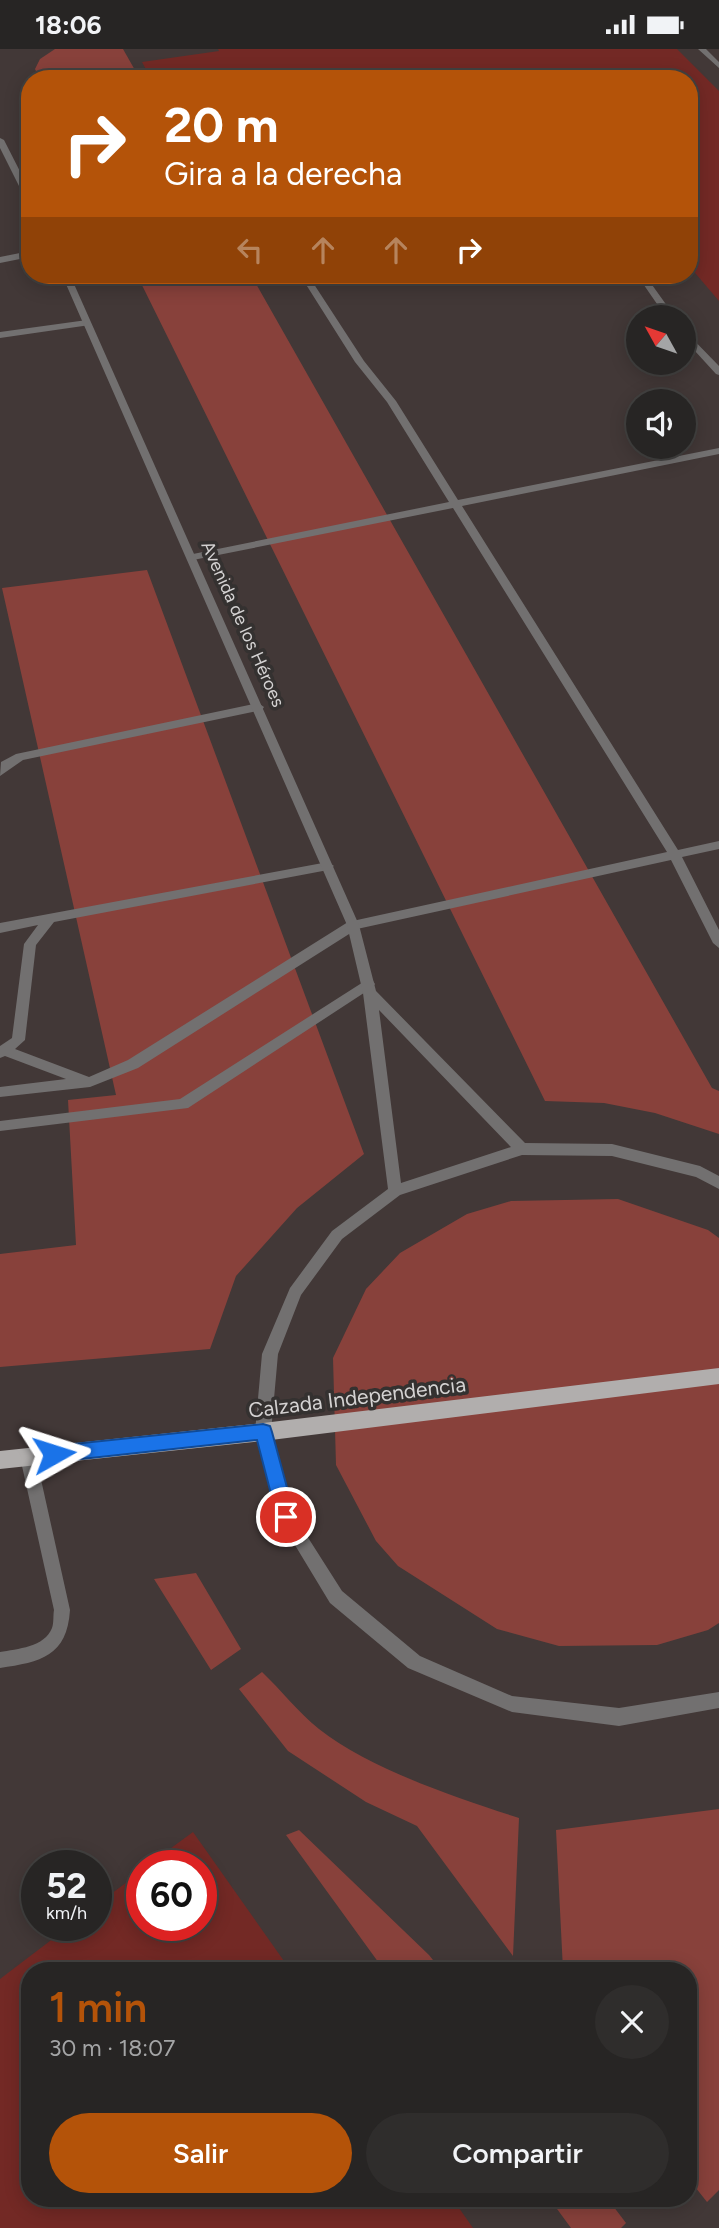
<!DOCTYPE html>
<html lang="es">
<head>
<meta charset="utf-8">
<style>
  :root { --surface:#272524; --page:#2f2d2c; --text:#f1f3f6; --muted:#a4a5a6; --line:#434241; --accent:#b45309 }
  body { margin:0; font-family:Figtree,sans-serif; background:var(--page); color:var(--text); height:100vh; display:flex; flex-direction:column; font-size:26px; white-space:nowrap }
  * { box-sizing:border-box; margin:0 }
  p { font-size:23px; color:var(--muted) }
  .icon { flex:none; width:38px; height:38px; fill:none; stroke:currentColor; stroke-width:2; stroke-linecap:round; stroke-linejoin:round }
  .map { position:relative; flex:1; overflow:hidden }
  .panel { position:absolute; left:21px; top:1913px; width:676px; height:245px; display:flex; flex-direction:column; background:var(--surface); border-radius:28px; box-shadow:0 4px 18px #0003,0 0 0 2px var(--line) }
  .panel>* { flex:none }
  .banner { position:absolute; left:21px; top:21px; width:677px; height:214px; border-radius:28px; box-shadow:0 4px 18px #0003,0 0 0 2px var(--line); background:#b45309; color:#fff; overflow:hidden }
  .needle { width:46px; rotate:310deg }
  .buttons { position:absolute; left:626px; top:256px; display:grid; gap:14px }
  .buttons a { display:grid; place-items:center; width:70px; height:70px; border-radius:50%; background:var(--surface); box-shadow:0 4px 18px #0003,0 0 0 2px var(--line); font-size:35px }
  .speed { position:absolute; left:21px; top:1801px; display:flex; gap:14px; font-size:35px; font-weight:700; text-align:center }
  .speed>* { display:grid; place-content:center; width:91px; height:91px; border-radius:50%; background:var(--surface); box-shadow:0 4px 18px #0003,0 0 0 2px var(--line); line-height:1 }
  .speed small { font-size:18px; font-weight:400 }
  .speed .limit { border:10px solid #d22; background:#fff; color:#111 }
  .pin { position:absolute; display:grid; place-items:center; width:60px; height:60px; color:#fff; margin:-30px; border:4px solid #fff; border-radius:50%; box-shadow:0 2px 7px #0007 }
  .me { position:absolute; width:77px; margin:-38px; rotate:84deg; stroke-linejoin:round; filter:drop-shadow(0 0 5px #0008) }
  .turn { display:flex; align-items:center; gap:24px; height:147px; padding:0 28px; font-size:32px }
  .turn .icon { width:91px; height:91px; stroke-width:2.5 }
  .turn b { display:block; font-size:49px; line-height:60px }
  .lanes { display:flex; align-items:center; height:66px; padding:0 28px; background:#0003; justify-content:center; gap:35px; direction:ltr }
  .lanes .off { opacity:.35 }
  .round { display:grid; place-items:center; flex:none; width:74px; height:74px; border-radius:37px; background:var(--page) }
  .summary { display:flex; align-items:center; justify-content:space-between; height:119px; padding:0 28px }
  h1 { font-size:42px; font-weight:600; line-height:52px; color:var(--accent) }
  .primary-button { display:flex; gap:14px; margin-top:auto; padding:14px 28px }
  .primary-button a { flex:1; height:80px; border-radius:42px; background:var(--accent); color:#fff; font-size:28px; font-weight:600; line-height:80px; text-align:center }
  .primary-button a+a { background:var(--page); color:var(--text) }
  .status { display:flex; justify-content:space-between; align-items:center; height:49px; padding:0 35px; background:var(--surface); direction:ltr }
  .status svg { height:19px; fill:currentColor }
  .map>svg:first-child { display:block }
</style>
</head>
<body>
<div class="status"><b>18:06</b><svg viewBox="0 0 49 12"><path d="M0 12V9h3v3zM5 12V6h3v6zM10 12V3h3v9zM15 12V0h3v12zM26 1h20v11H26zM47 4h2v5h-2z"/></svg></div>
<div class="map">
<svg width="719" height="2179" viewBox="0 0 719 2179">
  <rect width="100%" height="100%" fill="#343130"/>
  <path fill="#423837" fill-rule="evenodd" d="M0,0H719V2179H0ZM30,30H690V226H30ZM639,268H684V313H639ZM639,352H684V397H639ZM37,1816H96V1876H37ZM142,1816H201V1876H142ZM30,1922H688V2149H30Z"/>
  <path fill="#88413b" d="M55,0H123L140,30H40L35,20L40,10Z
    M137,226H251L712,1039L719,1042V1085L655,1064L604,1054L545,1052Z
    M147,521L364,1105L297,1159L236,1227L210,1300L0,1318V1205L76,1196L68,1051L116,1046L2,539Z
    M618,1150L708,1181L719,1189V1574L708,1581L657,1596L559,1597L497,1580L398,1517L376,1492L336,1416L333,1309L366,1240L400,1204L467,1165L511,1152Z
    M196,1524L241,1600L211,1621L154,1530Z
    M262,1623C281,1641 298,1663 319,1680C370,1720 457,1749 519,1769L513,1907L417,1777L366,1753L288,1702L239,1640Z
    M719,1760V2141L707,2153L688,2129V1922L563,1921L556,1781Z
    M299,1781L429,1906L441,1921H384L286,1786Z
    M549,2149H607L626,2174L621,2179H571Z"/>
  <path fill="#732925" d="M218,0H677L719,42V252L690,218V30H151L142,13L219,2Z
    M193,1783L291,1922H30V2149H452L473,2179H0V1930L71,1876H96V1856L142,1822V1876H201V1816H148Z"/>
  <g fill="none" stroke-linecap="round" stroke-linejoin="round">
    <path fill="#727070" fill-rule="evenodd" d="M30,202V208L0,214V208Z
      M300,226H308L364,312L396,352L458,451L719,399V405L462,457L678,801L719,792V800L682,808L719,881V899L713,894L671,811L357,880L138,1019L90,1038L0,1048V1038L66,1030L5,1007L0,1009V997L12,989L24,895L38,876L0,884V874L328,813L334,817L328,821L54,873L36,896L25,991L15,1000L89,1028L128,1011L348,873L667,803L453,459L193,511L188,508L193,505L449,453L387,353L355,313Z
      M637,226H645L675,268H666Z
      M87,271L90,272V276L0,289V283Z
      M684,281L719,317V326L716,325L684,290Z
      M258,654L264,658L262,661L23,711L0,727L1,713L16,705Z
      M368,930L373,932L375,935L373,938L188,1059L0,1082V1072L180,1050Z
      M28,1401L34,1403L36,1408L70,1561C67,1607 41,1613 0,1619V1603C17,1600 45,1598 52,1579C54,1574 53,1566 54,1561L20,1408L22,1403Z"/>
    <path fill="#727070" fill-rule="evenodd" d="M698,0H706L719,13V19Z
      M0,89L4,91L30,142V153L26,151L0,99Z
      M62,226H70L359,876L376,942L525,1094L612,1095L700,1117L719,1127V1140L696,1128L612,1107L522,1106L400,1146L342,1190L301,1246L278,1305L271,1383L293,1465L342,1542L420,1607L512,1647L619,1659L719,1643V1659L619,1677L512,1663L408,1619L330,1554L278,1468L255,1383L262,1305L290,1239L332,1182L388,1140L363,944L347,876ZM379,961L511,1098L401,1134Z"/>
    <path fill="#b1aead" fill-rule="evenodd" d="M719,1319V1335L263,1392L0,1420V1402L263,1374Z"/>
  </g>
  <path fill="#1a73e8" stroke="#114b97" stroke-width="2" d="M263,1375L270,1377L272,1383L295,1468L292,1474L286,1477L279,1474L277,1468L257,1391L54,1413L47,1411L45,1405L47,1399L54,1397Z"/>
  <g text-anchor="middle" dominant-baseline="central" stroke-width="7" stroke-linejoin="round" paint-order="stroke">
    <g font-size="18" fill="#d4d2d2" stroke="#343130">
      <text transform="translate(243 575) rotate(66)">Avenida de los Héroes</text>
    </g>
    <g font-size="21" fill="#d4d2d2" stroke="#343130">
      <text transform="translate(357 1348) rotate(-7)">Calzada Independencia</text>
    </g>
  </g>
</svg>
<div class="buttons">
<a><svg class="needle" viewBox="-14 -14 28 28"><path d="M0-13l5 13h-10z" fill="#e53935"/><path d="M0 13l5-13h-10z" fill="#a4a5a6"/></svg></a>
<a><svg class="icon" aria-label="sound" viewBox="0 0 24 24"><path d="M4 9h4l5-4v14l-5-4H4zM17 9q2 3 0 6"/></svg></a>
</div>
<div class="speed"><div>52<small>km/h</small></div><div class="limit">60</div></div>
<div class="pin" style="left:286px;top:1468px;background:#d93025"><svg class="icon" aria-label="arrive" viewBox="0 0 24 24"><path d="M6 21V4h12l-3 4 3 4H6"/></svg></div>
<svg class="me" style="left:54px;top:1405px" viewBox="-20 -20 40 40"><path d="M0-17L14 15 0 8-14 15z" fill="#1a73e8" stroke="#fff" stroke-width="4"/></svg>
<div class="banner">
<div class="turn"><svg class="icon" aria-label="right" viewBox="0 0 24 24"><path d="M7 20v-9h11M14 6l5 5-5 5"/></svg><div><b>20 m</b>Gira a la derecha</div></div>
<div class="lanes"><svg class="icon off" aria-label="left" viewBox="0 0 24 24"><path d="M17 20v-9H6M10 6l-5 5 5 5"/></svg><svg class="icon off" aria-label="ahead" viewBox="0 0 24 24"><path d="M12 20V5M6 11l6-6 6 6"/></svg><svg class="icon off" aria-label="ahead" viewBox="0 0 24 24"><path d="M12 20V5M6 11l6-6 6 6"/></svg><svg class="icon" aria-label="right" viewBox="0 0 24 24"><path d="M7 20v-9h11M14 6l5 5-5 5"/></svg></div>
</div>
<section class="panel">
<div class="summary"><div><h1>1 min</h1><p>30 m · 18:07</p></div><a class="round"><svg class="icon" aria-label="close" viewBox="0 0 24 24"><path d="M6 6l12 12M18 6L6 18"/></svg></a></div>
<div class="primary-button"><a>Salir</a><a>Compartir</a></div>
</section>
</div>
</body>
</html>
